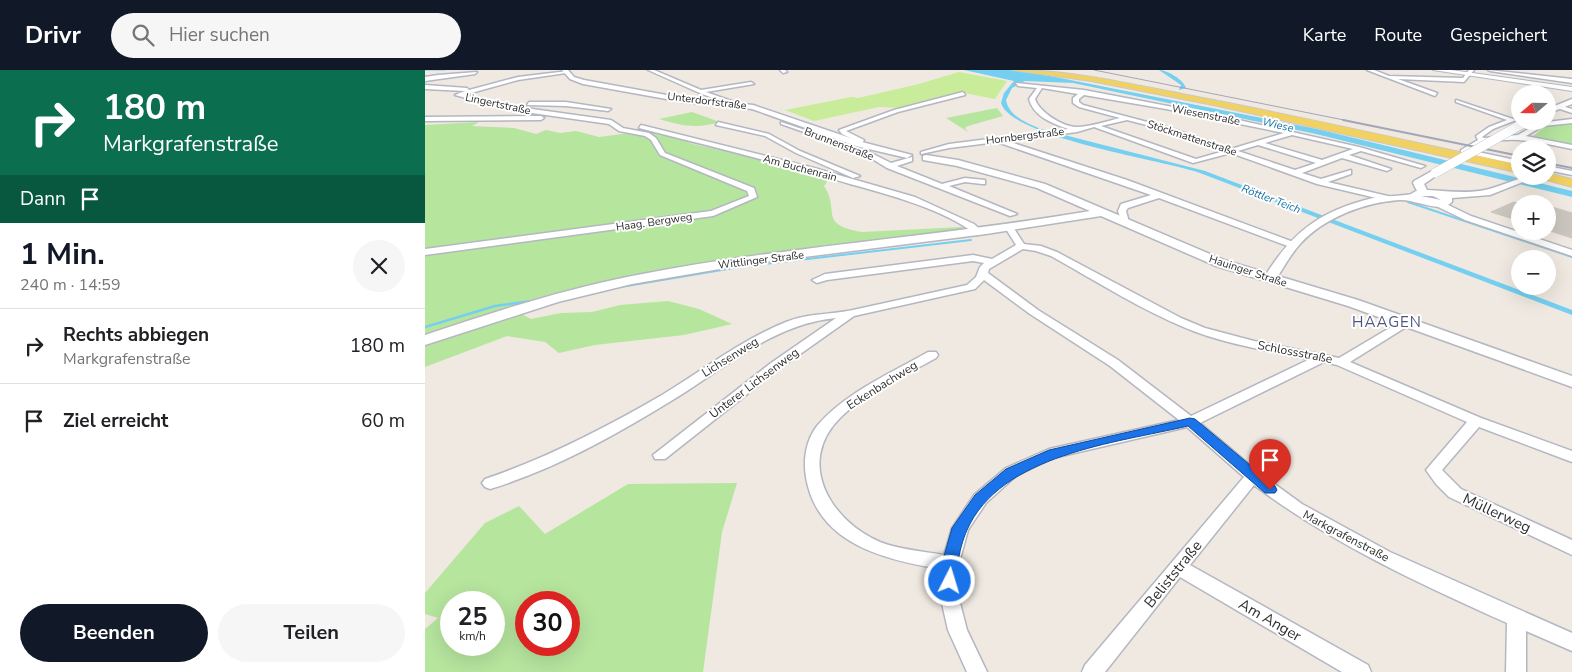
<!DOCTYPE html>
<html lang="de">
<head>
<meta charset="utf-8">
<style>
  :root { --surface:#fff; --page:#f6f6f6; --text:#202124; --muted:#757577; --line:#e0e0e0; --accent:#111827 }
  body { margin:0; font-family:"Nunito Sans",sans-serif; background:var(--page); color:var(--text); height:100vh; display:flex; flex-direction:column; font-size:19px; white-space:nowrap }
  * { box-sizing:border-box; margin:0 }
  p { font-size:16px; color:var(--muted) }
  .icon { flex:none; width:28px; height:28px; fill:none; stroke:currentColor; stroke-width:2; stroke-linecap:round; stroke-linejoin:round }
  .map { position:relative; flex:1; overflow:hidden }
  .sheet { display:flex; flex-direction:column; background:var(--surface); width:425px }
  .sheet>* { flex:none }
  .top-card { background:#0b6e4f; color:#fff; overflow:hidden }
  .needle { width:32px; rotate:250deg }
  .fabs { position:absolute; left:1086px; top:15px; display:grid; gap:10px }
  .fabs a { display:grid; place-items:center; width:45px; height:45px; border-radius:50%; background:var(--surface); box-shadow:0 5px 20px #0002; font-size:25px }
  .speed { position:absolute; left:15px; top:521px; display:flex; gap:10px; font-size:25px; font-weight:700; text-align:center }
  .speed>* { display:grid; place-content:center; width:65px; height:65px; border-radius:50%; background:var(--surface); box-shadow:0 5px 20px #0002; line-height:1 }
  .speed small { font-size:12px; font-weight:400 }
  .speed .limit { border:8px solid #d22; background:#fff; color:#111 }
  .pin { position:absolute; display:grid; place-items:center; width:42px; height:42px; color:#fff; margin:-51px -21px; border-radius:50% 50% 50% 0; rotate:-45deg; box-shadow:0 0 5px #0007 }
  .pin .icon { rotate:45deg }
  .me { position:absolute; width:55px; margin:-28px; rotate:5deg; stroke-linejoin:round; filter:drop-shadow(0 0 4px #0008) }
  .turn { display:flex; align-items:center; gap:18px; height:105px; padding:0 20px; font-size:22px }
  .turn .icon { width:65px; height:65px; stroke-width:2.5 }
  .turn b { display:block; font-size:35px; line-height:42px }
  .then { display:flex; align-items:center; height:48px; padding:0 20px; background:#0003; gap:10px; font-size:19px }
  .round { display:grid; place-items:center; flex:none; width:52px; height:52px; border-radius:26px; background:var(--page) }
  .head { display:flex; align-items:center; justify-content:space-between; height:85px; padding:0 20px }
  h1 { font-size:30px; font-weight:700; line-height:38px; color:var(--accent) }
  .cta { display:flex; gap:10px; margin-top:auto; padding:10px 20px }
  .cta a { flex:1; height:58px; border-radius:30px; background:var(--accent); color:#fff; font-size:20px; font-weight:700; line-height:58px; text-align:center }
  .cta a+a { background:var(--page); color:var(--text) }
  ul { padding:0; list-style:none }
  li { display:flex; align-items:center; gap:15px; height:75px; padding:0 20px; border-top:1px solid var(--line) }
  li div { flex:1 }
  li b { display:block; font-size:19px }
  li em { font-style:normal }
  header { display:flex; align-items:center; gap:30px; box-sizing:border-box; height:70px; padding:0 25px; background:var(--accent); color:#fff }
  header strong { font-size:24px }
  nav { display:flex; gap:28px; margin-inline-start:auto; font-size:18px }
  .search { width:350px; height:45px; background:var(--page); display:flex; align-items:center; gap:12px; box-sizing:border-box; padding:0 18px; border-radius:28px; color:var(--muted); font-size:19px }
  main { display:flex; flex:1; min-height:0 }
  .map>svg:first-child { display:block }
</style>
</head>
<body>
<header>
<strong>Drivr</strong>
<div class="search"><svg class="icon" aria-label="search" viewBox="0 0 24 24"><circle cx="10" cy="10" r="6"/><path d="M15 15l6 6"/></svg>Hier suchen</div>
<nav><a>Karte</a><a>Route</a><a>Gespeichert</a></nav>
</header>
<main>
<section class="sheet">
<div class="top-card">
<div class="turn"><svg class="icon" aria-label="right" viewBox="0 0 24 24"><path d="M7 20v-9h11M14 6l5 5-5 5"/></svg><div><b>180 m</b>Markgrafenstraße</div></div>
<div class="then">Dann<svg class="icon" aria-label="arrive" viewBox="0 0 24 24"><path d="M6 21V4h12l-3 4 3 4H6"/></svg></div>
</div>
<div class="head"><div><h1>1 Min.</h1><p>240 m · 14:59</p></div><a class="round"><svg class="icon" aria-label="close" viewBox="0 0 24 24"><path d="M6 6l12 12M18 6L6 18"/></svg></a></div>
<ul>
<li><svg class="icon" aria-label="right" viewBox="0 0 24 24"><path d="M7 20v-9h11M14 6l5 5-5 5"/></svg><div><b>Rechts abbiegen</b><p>Markgrafenstraße</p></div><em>180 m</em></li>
<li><svg class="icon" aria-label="arrive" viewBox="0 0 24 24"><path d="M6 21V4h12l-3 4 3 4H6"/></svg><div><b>Ziel erreicht</b></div><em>60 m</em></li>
</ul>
<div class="cta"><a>Beenden</a><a>Teilen</a></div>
</section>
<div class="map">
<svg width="1147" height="602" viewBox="0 0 1147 602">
  <rect width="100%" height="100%" fill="#efe9e1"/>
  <path fill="#b6e59e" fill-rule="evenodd" d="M572,38L578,46L543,56L540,58L543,62L521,48Z
    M267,42L295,52C272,59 257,56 234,49Z
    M54,52L47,56L89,58L111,64L121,60L135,63L151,61L174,67L213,62L194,57L238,63L268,74L337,90L404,109L399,116C416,142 392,154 437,162L537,157L545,161C420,176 291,185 167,215C140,221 110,227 84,237L106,249L136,243L167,242L195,235L243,231L274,239L307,254L259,265L170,275L134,283L120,272L82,266L0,297V55Z
    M1147,53V76L1106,68L1122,55Z
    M312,413L297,462L278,602H0V559L13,548L0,544V523L60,453L94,436L120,464L203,414ZM26,532H69V575H26ZM101,532H144V575H101Z"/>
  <path fill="#c9ec9a" d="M534,2L582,11L570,29L539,23L475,38L454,37L389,51L360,40L426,27L433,28L494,14Z"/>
  <path fill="#75cff0" d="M539,0H584L610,3L892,59L1147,121V127L891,64L648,13L600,11L587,18L581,30C584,47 603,53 616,59L780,101L1147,240V245L775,103C737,90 587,68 576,33L579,23L589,11Z"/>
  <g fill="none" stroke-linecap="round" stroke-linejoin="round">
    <path stroke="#75cff0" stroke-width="1" d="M0,0H20"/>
    <path stroke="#75cff0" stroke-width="2" d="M983,132L1147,187
      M305,198L546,170"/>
    <path stroke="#75cff0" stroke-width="2.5" d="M188,218L313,197
      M0,257L70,236L106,231"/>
    <path fill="#75cff0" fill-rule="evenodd" d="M734,0C742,0 759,10 761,18L754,20L756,15Z"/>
  </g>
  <path fill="#cbc7bf" stroke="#cbc5ba" d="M1089,132L1095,134V151L1066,142Z
    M1127,137L1147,143V168L1122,160V139Z"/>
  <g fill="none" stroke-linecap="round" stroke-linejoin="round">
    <defs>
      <path id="minor" d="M223,0H229L276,20L326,12L329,14L281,22L312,33L310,36L277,24Z
        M355,0H360L362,2L358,3Z
        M942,0H949L964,6L1038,8L1044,0H1049L1039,12L973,9L1012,23L1010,26Z
        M1063,0L1147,9V13L1065,1Z
        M143,1L141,3L93,10L39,25L86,36L186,50L198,58L224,63L231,68L240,83L329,118L332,127L288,146L0,185V179L286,141L324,126L322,121L235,85L226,70L220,66L194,61L184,54L86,40L30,25L40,21L0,19V15L42,18L44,20L93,7Z
        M52,2L50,4L0,11V7L13,5Z
        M591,13L659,20L800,47L934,77L1000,96L996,98L936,81L924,85L966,99L962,101L917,88L877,103L896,109L926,100V104L903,112L967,127L968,129L964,131L892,114L806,83L768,93L669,57L652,62L582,71L702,110L871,173L873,175L868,178L734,128L703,138L701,141L704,152L697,154L693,141L696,134L726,125L572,72L524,78L496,84V82L524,74L643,59C627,53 609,47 604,29L612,18L593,16ZM617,18L653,24L648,28V33L654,37L695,48C682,51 665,57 651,57C638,57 614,42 610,29ZM659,25L741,39L859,63L806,79L745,58L658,35L654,32V29ZM702,50L741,60L799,81L771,89L676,56ZM867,65L928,79L897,90L840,73ZM833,75L891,93L870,100L813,81Z
        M538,22L540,25L473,42L421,61L439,70L436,75H432L433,72L417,64L414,60L469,40Z
        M1031,30L1091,50L1068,59L1057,67L1059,68L1093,65L1114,53L1147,49V53L1118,56L1101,66L1147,75V79C1111,72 1078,62 1044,80L1095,91V95L1036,82V80L1053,70L1051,66L1064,57L1082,50L1031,32Z
        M104,32H141L186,39L183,41L141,36L102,35Z
        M1134,35L1147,39V43L1132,38Z
        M0,47L116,46L119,48L116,50L0,51Z
        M293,52L344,64L375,81L435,106L428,108L371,83L340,66L291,55Z
        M356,52L440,80L466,93L487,87V91L472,96L517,114L540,108L560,110V114H557L540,112L524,116L592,144L585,146L462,98L436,82L356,54Z
        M216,55L389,98L490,127L549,154L559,163L552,165C518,139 465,125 425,114C355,93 284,76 214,58Z
        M1122,96L1147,101V105L1122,100Z
        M1009,131H1015L1046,146L1147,180V186L1040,150L1009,135Z
        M585,156L588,157L599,174L616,176L632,182L756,248L780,258L829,271L914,288L978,250H986L988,252L986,254L925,292L1056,348L1147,381V392L1054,357L1017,400L1036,419L1147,470V485L1024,427L1011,414L1001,400L1042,352L912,295L899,292L775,353L833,402L877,434L965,482L1147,563V581L1101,561V602H1081L1082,553C995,514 906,473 829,415L765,495L943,595L946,602H917L755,507L680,602H657L660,595L819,407L762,357L628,388L591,406L561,433L543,460L534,493V529L542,560L562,602H542L523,560L516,529V499C460,490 392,474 381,407C378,390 381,370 392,356C421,322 465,304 503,282H511L513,285L511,288C479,306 441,322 415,348C370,393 406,451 455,472C475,480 498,481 519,485L527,458L549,425L581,398L624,379L754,350L685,296L605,244L559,210L550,219L429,246L354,299L240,389H230L228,385L346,293L411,248C347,254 299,299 246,331C189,366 130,399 65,419L60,417L57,413L60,409C122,388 180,358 237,325C278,300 316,270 361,252C383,243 405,245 428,240C466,232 504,223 542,215L551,207L555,197L559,193L548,191L402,210L392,213L387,210L400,204L548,185L567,189L591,175L581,159ZM598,179L611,181L626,186C671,211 723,244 771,262C807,275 847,282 885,289L766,346L693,290L613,240L563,203L564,199Z"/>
      <path id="tertiary" d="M137,0H143L149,7L159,10L258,28L328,35L437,72L487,85L482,88L431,76L327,39L258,32L158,14L145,9Z
        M1147,29V34L1122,44V39Z
        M501,85L533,90L620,114L799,190L842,203C869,160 898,140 948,128C955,127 984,125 986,124C988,123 990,121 992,121L988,113L989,111L1007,101L1015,103L999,114L1002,120C1021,121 1041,124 1060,120C1079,116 1093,106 1113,106L1065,125L1027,128V132C1015,144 990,129 975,130C940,132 898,148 875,174C866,184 860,195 853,206L933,230L1147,306V317L923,236L791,196L676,146L561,164L324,194L207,214L133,232L0,275V265C68,242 137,220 207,206C359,176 513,167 665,141L612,118L532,96L498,90V86ZM996,126H1008L1016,130Z"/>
      <path id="secondary" d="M1008,0H1026L1147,17V21Z"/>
      <path id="primary" d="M588,0C645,0 701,13 757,24C870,45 982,71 1095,95V103L788,35L666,11Z
        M1122,103L1147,109V117L1118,109L1116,106H1122Z"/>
    </defs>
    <use href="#minor" stroke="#b4b7c1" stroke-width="3"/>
    <use href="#tertiary" stroke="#b4b7c1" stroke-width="3"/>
    <use href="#secondary" stroke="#b4b7c1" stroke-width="2"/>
    <use href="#primary" stroke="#c9c9c9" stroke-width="2"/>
    <use href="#minor" fill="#fff" fill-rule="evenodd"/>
    <use href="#tertiary" fill="#fff" fill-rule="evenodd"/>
    <use href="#secondary" fill="#fff" fill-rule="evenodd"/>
    <use href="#primary" fill="#f2d163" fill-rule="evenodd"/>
    <path stroke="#a3a6b8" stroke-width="1" d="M669,0L924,51"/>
    <path stroke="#a3a6b8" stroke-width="2" d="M918,50L1095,86
      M1122,93L1147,98"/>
    <defs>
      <path id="tertiary-bridge" d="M1010,103L1097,54"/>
    </defs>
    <use href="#tertiary-bridge" stroke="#b4b7c1" stroke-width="10" stroke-linecap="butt"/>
    <use href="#tertiary-bridge" stroke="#fff" stroke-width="9"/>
  </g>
  <path fill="#1a73e8" stroke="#114b97" d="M765,348L770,349L850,416L852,420L850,423H840L763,356C691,373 576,384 542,460C538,469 534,483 533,493C532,501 534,508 531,516L525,518L519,516L517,511V493L527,458L550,425L581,399L624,380Z"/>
  <g text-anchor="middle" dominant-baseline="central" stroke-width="4" stroke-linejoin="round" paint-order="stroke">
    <g font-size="11" fill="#2e2e2e" stroke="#fff">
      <text transform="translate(282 31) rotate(7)">Unterdorfstraße</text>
      <text transform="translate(73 34) rotate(12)">Lingertstraße</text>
      <text transform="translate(781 45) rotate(11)">Wiesenstraße</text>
      <text transform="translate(600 66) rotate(-7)">Hornbergstraße</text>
      <text transform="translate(767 68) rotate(18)">Stöckmattenstraße</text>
      <text transform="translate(414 74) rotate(21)">Brunnenstraße</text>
      <text transform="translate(375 98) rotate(15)">Am Buchenrain</text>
      <text transform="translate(229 152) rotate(-8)">Haag. Bergweg</text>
      <text transform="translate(336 190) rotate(-7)">Wittlinger Straße</text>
      <text transform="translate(823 201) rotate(18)">Hauinger Straße</text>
    </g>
    <g font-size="11" font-style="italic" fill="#0d6fa3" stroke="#fff">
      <text transform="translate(853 55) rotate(13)">Wiese</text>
      <text transform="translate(846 129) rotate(21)">Röttler Teich</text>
    </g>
    <g font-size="12" fill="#2e2e2e" stroke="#fff">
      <text transform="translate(870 282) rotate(11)">Schlossstraße</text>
      <text transform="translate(305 287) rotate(-32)">Lichsenweg</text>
      <text transform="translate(329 313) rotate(-37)">Unterer Lichsenweg</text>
      <text transform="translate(457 315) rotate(-32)">Eckenbachweg</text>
      <text transform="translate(921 466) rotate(28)">Markgrafenstraße</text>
    </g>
    <g font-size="15" letter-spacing="1" fill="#4d5680" stroke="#fff">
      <text x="962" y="252">HAAGEN</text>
    </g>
    <g font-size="15" fill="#2e2e2e" stroke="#fff">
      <text transform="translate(1072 443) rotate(25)">Müllerweg</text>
      <text transform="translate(748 504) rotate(-51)">Beliststraße</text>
      <text transform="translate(845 550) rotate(30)">Am Anger</text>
    </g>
  </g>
</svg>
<div class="fabs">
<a><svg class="needle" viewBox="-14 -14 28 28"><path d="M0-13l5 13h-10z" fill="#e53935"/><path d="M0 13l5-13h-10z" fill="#757577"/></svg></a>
<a><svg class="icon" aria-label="layers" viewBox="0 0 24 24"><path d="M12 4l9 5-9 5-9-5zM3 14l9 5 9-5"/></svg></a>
<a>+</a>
<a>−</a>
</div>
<div class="speed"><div>25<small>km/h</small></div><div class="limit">30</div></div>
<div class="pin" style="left:845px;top:420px;background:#d93025"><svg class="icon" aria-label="arrive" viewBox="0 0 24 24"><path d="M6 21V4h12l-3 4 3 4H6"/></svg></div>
<svg class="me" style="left:525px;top:511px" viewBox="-20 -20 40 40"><circle r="17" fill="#1a73e8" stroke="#fff" stroke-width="3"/><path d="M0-11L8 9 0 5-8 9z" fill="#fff"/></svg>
</div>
</main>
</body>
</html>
